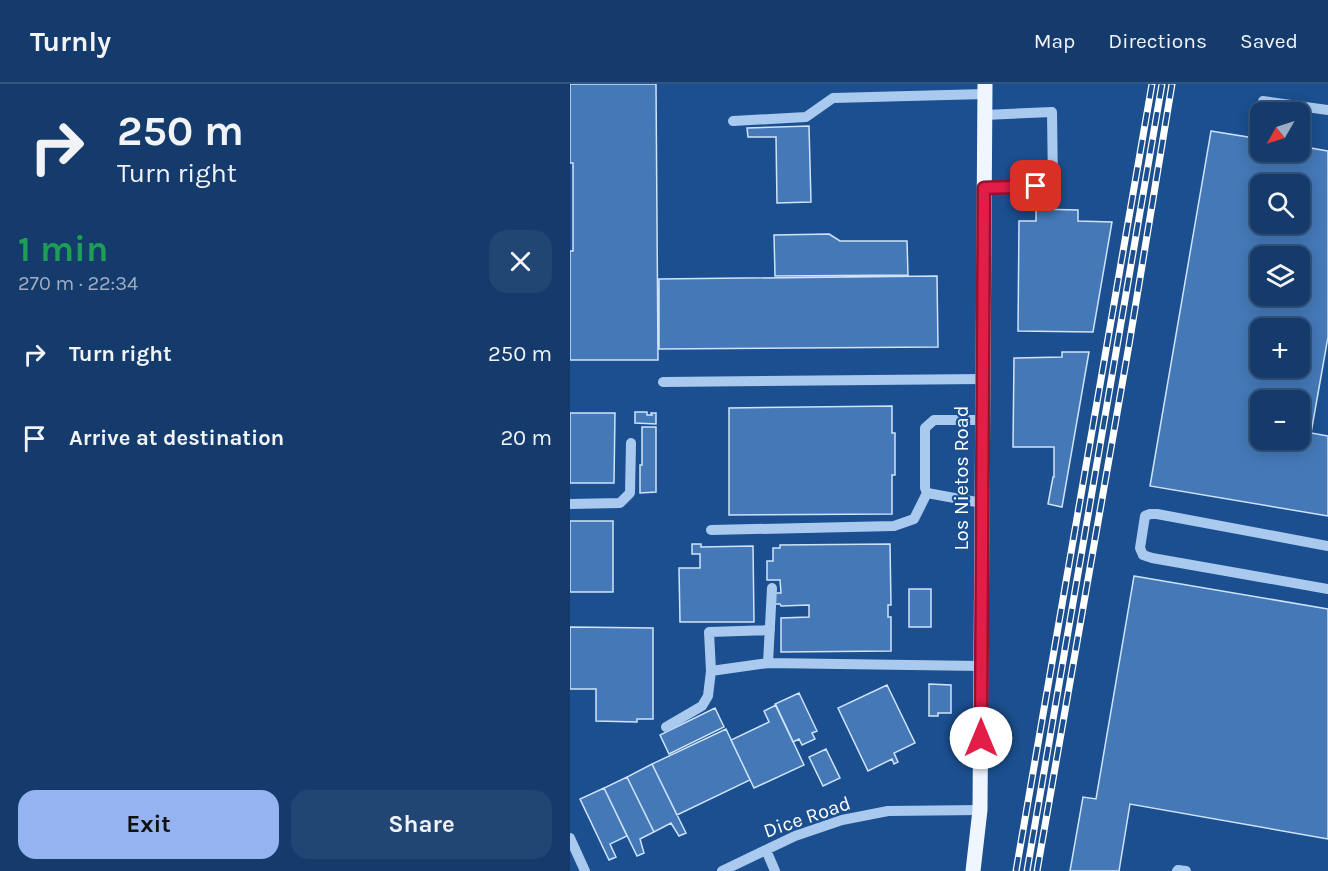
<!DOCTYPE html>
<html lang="en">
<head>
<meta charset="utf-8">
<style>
  :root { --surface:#143b6b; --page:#214673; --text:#f1f3f6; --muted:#9dadc1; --line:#33557e; --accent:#95b2f1 }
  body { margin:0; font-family:Karla,sans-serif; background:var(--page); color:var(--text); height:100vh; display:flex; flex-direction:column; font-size:22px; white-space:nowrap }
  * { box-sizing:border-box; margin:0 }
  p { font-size:20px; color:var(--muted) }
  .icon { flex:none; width:33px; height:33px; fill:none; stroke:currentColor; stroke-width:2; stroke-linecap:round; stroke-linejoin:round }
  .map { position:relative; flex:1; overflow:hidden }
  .side { display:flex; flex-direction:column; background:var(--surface); width:570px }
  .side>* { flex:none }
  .hud { background:#143b6b; color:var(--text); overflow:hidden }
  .needle { width:39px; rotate:231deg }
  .fabs { position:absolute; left:680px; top:18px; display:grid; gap:12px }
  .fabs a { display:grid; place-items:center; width:60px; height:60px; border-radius:12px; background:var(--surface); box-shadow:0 3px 15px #0003,0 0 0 2px var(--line); font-size:30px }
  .pin { position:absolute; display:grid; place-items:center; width:51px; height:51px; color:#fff; margin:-26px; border-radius:12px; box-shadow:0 3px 9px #0006 }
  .me { position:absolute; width:66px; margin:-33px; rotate:0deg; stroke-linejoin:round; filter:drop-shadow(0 0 4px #0008) }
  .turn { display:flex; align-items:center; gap:21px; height:126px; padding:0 18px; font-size:27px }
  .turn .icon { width:78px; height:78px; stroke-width:2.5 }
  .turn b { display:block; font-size:42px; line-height:51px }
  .round { display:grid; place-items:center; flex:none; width:63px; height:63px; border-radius:18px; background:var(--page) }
  .headline { display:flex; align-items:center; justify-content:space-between; height:102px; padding:0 18px }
  h1 { font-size:36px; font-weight:700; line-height:45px; color:#1e9e55 }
  .primary-button { display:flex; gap:12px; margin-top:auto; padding:12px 18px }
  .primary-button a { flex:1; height:69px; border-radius:18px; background:var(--accent); color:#111; font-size:24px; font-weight:700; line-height:69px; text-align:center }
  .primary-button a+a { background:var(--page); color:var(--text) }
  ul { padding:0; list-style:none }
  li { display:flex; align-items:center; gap:18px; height:84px; padding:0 18px }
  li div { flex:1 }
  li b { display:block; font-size:22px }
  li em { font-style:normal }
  header { display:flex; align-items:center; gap:36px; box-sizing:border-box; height:84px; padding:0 30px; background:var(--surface); border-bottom:2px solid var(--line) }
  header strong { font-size:28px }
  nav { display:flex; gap:33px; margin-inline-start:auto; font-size:21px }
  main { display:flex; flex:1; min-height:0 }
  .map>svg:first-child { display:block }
</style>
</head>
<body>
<header>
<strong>Turnly</strong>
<nav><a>Map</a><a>Directions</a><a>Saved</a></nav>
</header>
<main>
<section class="side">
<div class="hud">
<div class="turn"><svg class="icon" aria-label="right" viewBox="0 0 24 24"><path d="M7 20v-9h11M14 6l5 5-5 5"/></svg><div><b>250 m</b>Turn right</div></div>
</div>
<div class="headline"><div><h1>1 min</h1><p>270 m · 22:34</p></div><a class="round"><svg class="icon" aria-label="close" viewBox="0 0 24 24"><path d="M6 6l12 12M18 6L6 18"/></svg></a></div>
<ul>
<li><svg class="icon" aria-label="right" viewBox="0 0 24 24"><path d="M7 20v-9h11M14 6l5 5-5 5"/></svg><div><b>Turn right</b></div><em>250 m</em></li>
<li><svg class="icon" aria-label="arrive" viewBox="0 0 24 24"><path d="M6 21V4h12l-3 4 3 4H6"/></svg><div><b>Arrive at destination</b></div><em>20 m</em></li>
</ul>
<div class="primary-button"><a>Exit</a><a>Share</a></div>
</section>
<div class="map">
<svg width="758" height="787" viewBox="0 0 758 787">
  <rect width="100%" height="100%" fill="#1b4f8f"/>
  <path fill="#4478b7" stroke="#cfe3fa" stroke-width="1.5" fill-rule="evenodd" d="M0,0H86L88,276H0V167H3V79H0Z
    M239,42L241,118L207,119L206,53H178L177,44Z
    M641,47L690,55V68H729V62L758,67V253L741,349L758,352V432L580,402ZM690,100H729V140H690ZM690,172H729V212H690ZM690,244H729V284H690ZM690,316H729V356H690Z
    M466,125L508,126V137L542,138L523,248L448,247L449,137H466Z
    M259,150L270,157H337L338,191L205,192L204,151Z
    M367,192L368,263L89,265V195Z
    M492,268H519L492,423L478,420L483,393H484V363H443L444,274L492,273Z
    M322,322V349H325V391H322V430L159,431V324Z
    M65,328H77V331H82L81,329H86V340L65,339Z
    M0,329H45L44,399H0Z
    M72,343H86V408L70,409V381H72Z
    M0,437H43V508H0Z
    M122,460H131V463L183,462L184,538H110L109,484H130V470H122Z
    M320,460L321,521H318V533H321V567L211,568V534L239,533V521L211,522L210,520H203V509H211L210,496H197V477H203V464H210V461Z
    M564,492L758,525V755L560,720L549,787H500L513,713L526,715Z
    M339,505H361V543H339Z
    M0,543L83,544V635H67V638L26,637V605H0Z
    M359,600L381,601V629H368V632H359Z
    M317,601L345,659L324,669L328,678L324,680L322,675L298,687L268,624Z
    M229,609L247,647L242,649L245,655L232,661L229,655L223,658L205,620Z
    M206,621L234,681L184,704L161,656L199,638L194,627Z
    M145,624L154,643L99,670L90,651Z
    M156,645L180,696L107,731L82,680Z
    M256,665L270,694L253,702L239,673Z
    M82,680L116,749L109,752L101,739L84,748L57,693Z
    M57,693L84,748L70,755L74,769L67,772L34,704Z
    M34,704L57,752L40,760L46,773L39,776L10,715Z"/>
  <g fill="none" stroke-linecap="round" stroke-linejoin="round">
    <path stroke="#a9c9ee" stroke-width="10" d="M693,17L758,26
      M163,37L236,33L263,14L415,10
      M414,104L483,102L482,28L415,31
      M93,298L413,295
      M412,419L357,409L355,404V344L364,336H413
      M0,420L50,419L60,409L61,359
      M141,446L324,442L344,435L357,409
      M758,462L587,430H580L575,432L570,464L573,471L582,474L758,505
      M202,504L198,579L411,582
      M198,579L141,587L139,548L200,546
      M96,643L132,622L138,612L141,587
      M0,754L15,787
      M196,766L205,787
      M152,787L225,752L272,736L318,727L410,726
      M607,787L608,786L616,787"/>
    <path stroke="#f0f6ff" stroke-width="15" d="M403,787L410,726L415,0"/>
    <defs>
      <path id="rail" d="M446,787L582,0
        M457,787L592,0
        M467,787L559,261L602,0"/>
    </defs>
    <use href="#rail" stroke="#fff" stroke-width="7"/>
    <use href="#rail" stroke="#1b4f8f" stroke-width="4.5" stroke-dasharray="14" stroke-linecap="butt"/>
  </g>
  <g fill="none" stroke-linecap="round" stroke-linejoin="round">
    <defs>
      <path id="route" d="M411,654L414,104L466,102"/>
    </defs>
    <use href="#route" stroke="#92132f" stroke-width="15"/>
    <use href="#route" stroke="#e11d48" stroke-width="10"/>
  </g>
  <g text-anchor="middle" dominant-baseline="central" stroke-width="4.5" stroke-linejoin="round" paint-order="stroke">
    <g font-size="20" fill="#fff" stroke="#1b4f8f">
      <text transform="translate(391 394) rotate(-90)">Los Nietos Road</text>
      <text transform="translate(237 733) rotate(-19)">Dice Road</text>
    </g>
  </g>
</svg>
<div class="fabs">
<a><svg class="needle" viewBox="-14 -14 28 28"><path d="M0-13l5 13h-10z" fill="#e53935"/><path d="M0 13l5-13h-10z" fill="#9dadc1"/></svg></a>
<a><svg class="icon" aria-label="search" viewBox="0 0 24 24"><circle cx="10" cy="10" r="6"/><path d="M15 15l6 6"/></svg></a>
<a><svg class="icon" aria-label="layers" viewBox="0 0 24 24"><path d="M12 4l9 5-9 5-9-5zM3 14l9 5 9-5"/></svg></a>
<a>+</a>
<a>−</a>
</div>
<div class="pin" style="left:466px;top:102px;background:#d93025"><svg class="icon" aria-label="arrive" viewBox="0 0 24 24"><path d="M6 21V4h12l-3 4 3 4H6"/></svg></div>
<svg class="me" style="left:411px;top:654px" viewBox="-20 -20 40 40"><circle r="19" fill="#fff"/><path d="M0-13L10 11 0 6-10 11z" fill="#e11d48"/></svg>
</div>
</main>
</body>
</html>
